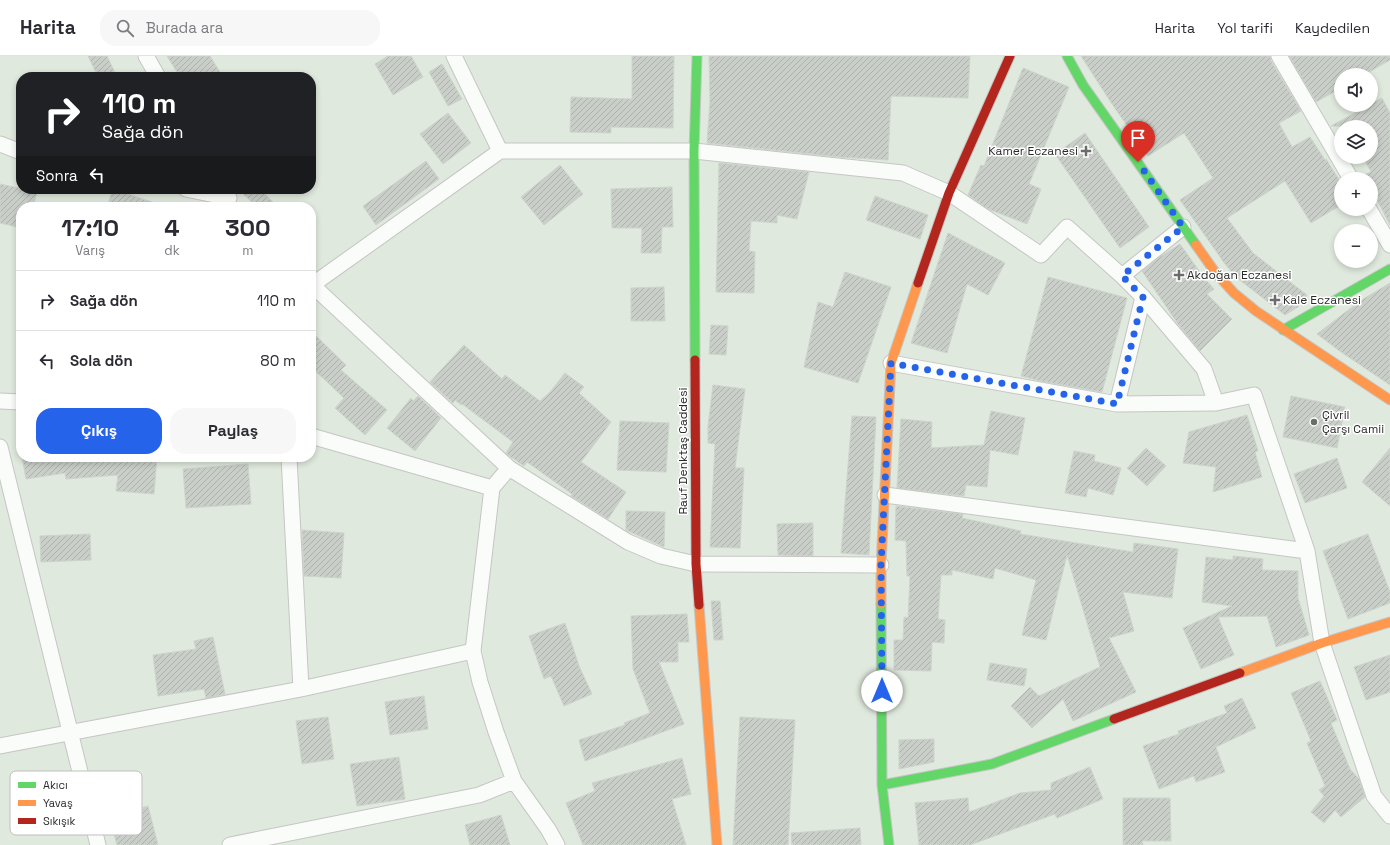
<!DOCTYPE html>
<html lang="tr">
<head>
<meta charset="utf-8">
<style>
  :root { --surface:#fff; --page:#f7f7f7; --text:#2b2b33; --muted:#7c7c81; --line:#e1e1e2; --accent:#2563eb }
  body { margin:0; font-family:"Space Grotesk",sans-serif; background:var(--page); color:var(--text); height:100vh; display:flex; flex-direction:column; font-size:15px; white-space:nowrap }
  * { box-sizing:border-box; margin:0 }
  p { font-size:13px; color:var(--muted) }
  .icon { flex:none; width:22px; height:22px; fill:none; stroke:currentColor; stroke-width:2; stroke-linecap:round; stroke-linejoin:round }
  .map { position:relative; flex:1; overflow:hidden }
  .panel { position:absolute; left:16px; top:146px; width:300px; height:260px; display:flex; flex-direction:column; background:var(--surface); border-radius:16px; box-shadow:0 2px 6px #0003 }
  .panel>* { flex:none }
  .banner { position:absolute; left:16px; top:16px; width:300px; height:122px; border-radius:16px; box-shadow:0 2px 6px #0003; background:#202124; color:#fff; overflow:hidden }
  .buttons { position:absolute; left:1334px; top:12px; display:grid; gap:8px }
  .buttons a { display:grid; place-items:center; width:44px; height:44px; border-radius:50%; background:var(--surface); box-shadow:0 2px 6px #0003; font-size:20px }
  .pin { position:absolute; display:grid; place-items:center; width:34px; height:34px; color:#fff; margin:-41px -17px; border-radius:50% 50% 50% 0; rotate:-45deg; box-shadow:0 0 4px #0007 }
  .pin .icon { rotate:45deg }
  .me { position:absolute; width:44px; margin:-22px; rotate:0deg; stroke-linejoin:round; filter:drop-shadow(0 0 3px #0008) }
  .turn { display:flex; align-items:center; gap:14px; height:84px; padding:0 20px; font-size:18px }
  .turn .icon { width:52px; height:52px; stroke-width:2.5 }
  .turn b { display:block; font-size:28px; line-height:34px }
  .then { display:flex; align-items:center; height:38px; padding:0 20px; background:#0003; gap:8px; font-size:15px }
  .eta { display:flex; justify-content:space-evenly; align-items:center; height:68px; text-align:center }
  .eta b { font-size:24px; font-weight:700; line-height:28px }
  .primary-button { display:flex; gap:8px; margin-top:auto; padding:8px 20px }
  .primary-button a { flex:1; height:46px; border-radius:16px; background:var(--accent); color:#fff; font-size:16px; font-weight:700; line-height:46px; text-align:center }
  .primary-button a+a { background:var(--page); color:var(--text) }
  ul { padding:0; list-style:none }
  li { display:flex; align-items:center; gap:12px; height:60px; padding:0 20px; border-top:1px solid var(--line) }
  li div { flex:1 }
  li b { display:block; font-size:15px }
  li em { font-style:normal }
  header { display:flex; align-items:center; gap:24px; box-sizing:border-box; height:56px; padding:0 20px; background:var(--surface); border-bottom:1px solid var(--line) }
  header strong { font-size:19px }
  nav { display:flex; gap:22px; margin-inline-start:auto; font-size:14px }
  .search { width:280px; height:36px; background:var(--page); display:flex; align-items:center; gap:10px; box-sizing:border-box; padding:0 14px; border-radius:16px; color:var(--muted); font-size:15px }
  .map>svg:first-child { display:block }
</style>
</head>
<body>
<header>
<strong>Harita</strong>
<div class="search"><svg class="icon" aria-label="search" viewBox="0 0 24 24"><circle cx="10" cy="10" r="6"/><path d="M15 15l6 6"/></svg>Burada ara</div>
<nav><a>Harita</a><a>Yol tarifi</a><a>Kaydedilen</a></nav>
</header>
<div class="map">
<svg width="1390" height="789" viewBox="0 0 1390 789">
  <defs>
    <pattern id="building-hatch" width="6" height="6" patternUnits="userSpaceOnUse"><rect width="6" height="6" fill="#c9cfc8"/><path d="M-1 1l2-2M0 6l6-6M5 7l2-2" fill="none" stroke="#adb2ac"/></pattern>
  </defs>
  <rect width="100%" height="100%" fill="#e0e9de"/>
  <path fill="url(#building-hatch)" stroke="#ccd4cb" d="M88,0H107L117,21H98Z
    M167,0H210L223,21H180Z
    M388,0H411L423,21L393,39L375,8Z
    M632,0H674L673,72L611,71V77L570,76L571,41L632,43Z
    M709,0H970L968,42L891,40L888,104L839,101L707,87L710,45Z
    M1081,0H1270L1271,5L1301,55L1279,67L1292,91L1310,81L1325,104L1326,103L1341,127V149L1311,167L1285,125L1227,162L1253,197L1307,239L1298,251L1285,259L1237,222L1225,208L1180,144L1213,122L1184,77L1148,100L1110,45Z
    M1289,0H1390V4L1364,19H1341V32L1316,46Z
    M442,8L462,43L448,50L429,16Z
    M1023,12L1069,31L1029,128L1041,133L1027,168L988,153L968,139L981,109L984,110Z
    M1382,42L1390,57V169L1371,132V123H1366L1364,119L1371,116L1363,101H1371V71L1331,70Z
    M448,57L471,87L443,108L420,78Z
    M1085,77L1149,171L1120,192L1055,98Z
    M426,105L439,123L376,169L363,150Z
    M719,107L809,116L797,163L777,159V167L751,165L749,195L755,196L754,237L716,236Z
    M560,109L583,138L544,169L521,141Z
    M0,128L37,136L33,151H21V172L0,167Z
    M672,131L673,171H662L661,197H641L642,172H612L611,133Z
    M113,133L158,148L157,151H107Z
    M238,133H260L278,151H257Z
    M875,140L928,159L920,183L866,164Z
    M948,177L1005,207L988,239L967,228L947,297L911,287Z
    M1180,188L1205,223L1214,233L1207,238L1232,263L1200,295L1178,268L1142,215L1158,202Z
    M845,216L891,231L858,327L804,311L818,246L833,251Z
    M1048,221L1127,242L1102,336L1041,325L1021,320Z
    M1390,227V329L1341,296L1317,278L1360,245Z
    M664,231L665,265H631V232Z
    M711,269L728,270L726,299L709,298Z
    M311,275L346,309L341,314L387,354L365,379L335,352L344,342L311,311Z
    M464,289L502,323L505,319L540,345L550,336L565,317L584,331L579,337L611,366L581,406L626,436L608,463L571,440L572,438L527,406L524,410L508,399L506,397L513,386L462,348L461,349L455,344L453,347L430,326Z
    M713,329L745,333L735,412H744L740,492L710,491L715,388L708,387V370Z
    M418,340L441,362L415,395L387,372L411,342L413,345Z
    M1291,340L1345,351L1337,392L1283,381Z
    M991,355L1025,362L1018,399L990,394L987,431L966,429L964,440L897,432L901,363L932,366L931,392L984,389Z
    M1247,359L1258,395L1255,396L1262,421L1213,436L1216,411L1183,407L1189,376Z
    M852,360L876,361L869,499L841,497Z
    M620,365L669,367L666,416L617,414Z
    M1146,392L1166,410L1147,430L1127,412Z
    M1390,392V450L1362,426Z
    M1074,395L1095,399L1094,405L1121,412L1113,439L1088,432L1086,441L1065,437Z
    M22,401H157L154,438L116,435L118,419L66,423L65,417L26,423Z
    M1337,402L1347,432L1305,447L1294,418Z
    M248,408L251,448L186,452L183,413Z
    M896,450L963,458L962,462L1021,475L1020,478L1133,496L1134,487L1178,493L1172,542L1123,536L1134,575L1109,582L1136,636L1073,665L1063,643L1032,672L1011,650L1030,631L1039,640L1100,611L1067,499L1046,584L1022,579L1036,524L995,512L993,523L952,514V519H941L938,563L945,564L944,587L932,586L931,615L894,614V584H903L904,561L908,562L910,520H907L906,485L895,484Z
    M626,455L665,456L664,491L626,474Z
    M813,467V500L778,499L777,468Z
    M302,474L344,477L341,522L304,520Z
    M90,478L91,504L41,506L40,480Z
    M1368,478L1390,536V547L1348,563L1323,495Z
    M1233,500L1263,503L1262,514L1298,515V542L1309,579L1276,591L1267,560L1218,561L1234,599L1201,613L1183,572L1232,550L1202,546L1206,501L1233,504Z
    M711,545H720L723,584H714Z
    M687,558L689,586H678V606H659L684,668L585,705L579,684L625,669L624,667L650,657L633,613L631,560Z
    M565,567L579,610L592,638L564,650L551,620L544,623L529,580Z
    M213,581L225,638L206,642L204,633L158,640L153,599L196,593L194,585Z
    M1390,599V636L1366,644L1354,611Z
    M990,607L1027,613L1024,630L987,624Z
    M1320,625L1337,664L1331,667L1350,713L1359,723L1365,741L1341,761L1335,754L1324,767L1311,756L1324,740L1319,734L1325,730L1307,687L1311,685L1291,637Z
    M424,640L428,673L390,679L385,646Z
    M1242,642L1256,672L1216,691L1225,716L1196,726L1194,720L1159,733L1143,690L1179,678L1178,675L1227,657L1224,650Z
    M328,661L334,703L302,708L296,665Z
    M740,661L795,664L788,789H733Z
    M934,683V706L899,713V684Z
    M399,701L405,743L357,750L350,708Z
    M682,702L691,738L672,743L686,789H583L566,747L595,735L592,727Z
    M1090,711L1103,743L1057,762L1055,758L970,789H919L915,747L968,742L969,756L1020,737L1051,734V727Z
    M1123,742H1170L1171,785H1142L1143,789H1123Z
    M148,750L158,789H117L109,761Z
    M501,759L510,789H470L465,769Z
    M860,772L861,789H792L791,777Z"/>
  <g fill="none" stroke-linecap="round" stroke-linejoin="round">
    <defs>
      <path id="street" d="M146,0L158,21
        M454,0L500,95
        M1279,0L1351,123
        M0,88L21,96
        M186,133L229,142
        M1369,153L1390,189
        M1122,220L1183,171
        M311,228L509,412L628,486L661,500L696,508L881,509
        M312,229L500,95H694L903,117L949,137L1041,199L1067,171L1122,220L1143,241L1204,313L1216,347
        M891,307L1117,348L1216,347L1254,339L1307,495L1322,587L1374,740L1390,760
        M0,345L21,346
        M1117,348L1143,241
        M311,380L492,432
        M0,391L98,789
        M289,401L301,633
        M509,412L492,432L473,595L480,626L496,676L514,725L548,773L557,789
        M885,439L1307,495
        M0,690L301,633L473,595
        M230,789L479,739L514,725"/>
      <path id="fast" d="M1067,0L1083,29L1196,189
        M1283,274L1390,213
        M695,304L694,95L697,0
        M881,548L882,729L889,789
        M882,729L992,708L1114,663"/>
      <path id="slow" d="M1196,189L1215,216L1234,237L1256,255L1390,344
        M881,548V509L891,307L918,227
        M699,549L717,789
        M1240,617L1322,587L1390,566"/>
      <path id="jam" d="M918,227L949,137L1010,0
        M695,304L696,508L699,549
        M1114,663L1240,617"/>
    </defs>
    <use href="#street" stroke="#c5c6c4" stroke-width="17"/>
    <use href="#fast" stroke="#c5c6c4" stroke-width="11"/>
    <use href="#slow" stroke="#c5c6c4" stroke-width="11"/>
    <use href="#jam" stroke="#c5c6c4" stroke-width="11"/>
    <use href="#street" stroke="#fafcfa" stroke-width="15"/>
    <use href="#fast" stroke="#63d668" stroke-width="9"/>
    <use href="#slow" stroke="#ff974d" stroke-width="9"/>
    <use href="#jam" stroke="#b3261e" stroke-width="9"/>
  </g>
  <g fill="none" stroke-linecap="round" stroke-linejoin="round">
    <path stroke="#2563eb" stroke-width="7" stroke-dasharray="0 12.6" d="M882,635L881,509L891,307L1117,348L1143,241L1122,220L1183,171L1138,106"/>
  </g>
  <g fill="#6a6d69" stroke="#fff" stroke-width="1.5">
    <path d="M1084 89h4v4h4v4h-4v4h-4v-4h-4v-4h4z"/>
    <path d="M1177 213h4v4h4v4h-4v4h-4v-4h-4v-4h4z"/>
    <path d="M1273 238h4v4h4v4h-4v4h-4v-4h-4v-4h4z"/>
    <circle cx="1314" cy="366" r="4"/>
  </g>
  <g text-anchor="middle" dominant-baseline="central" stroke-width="3" stroke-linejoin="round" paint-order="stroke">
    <g font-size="12" fill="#2a2a2a" stroke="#fff" text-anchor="start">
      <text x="1078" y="95" text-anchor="end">Kamer Eczanesi</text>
      <text x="1187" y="219">Akdoğan Eczanesi</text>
      <text x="1283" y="244">Kale Eczanesi</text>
      <text x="1322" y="359">Çivril<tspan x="1322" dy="14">Çarşı Camii</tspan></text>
    </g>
    <g font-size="12" fill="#2a2a2a" stroke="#fff">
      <text transform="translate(683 395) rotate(-90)">Rauf Denktaş Caddesi</text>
    </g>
  </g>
  <rect x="10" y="715" width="132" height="64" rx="6" fill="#fff" stroke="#bfbfbf" stroke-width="1"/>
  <rect x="18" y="726" width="18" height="6" fill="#63d668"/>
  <rect x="18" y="744" width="18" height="6" fill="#ff974d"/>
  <rect x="18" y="762" width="18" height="6" fill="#b3261e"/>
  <g font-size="11" fill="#2a2a2a">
    <text x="43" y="733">Akıcı</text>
    <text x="43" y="751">Yavaş</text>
    <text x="43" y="769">Sıkışık</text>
  </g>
</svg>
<div class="buttons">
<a><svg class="icon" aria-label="sound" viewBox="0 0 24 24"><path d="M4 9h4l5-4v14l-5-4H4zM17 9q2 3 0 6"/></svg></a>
<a><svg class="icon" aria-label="layers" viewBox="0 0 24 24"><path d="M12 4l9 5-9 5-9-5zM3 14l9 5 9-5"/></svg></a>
<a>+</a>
<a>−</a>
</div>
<div class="pin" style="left:1138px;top:106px;background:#d93025"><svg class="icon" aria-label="arrive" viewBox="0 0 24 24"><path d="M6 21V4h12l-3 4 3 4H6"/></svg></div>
<svg class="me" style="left:882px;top:635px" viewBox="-20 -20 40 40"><circle r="19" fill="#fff"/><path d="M0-13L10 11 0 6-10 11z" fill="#2563eb"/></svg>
<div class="banner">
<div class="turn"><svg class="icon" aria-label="right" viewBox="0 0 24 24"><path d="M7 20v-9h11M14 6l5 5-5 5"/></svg><div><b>110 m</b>Sağa dön</div></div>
<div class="then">Sonra<svg class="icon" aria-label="left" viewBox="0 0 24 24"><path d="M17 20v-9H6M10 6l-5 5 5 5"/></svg></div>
</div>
<section class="panel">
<div class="eta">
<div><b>17:10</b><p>Varış</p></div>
<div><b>4</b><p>dk</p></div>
<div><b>300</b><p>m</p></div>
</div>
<ul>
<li><svg class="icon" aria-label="right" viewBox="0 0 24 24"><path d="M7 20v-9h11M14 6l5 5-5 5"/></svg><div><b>Sağa dön</b></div><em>110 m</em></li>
<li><svg class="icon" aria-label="left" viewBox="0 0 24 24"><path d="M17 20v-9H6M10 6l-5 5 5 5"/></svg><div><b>Sola dön</b></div><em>80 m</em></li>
</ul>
<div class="primary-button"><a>Çıkış</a><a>Paylaş</a></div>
</section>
</div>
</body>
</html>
